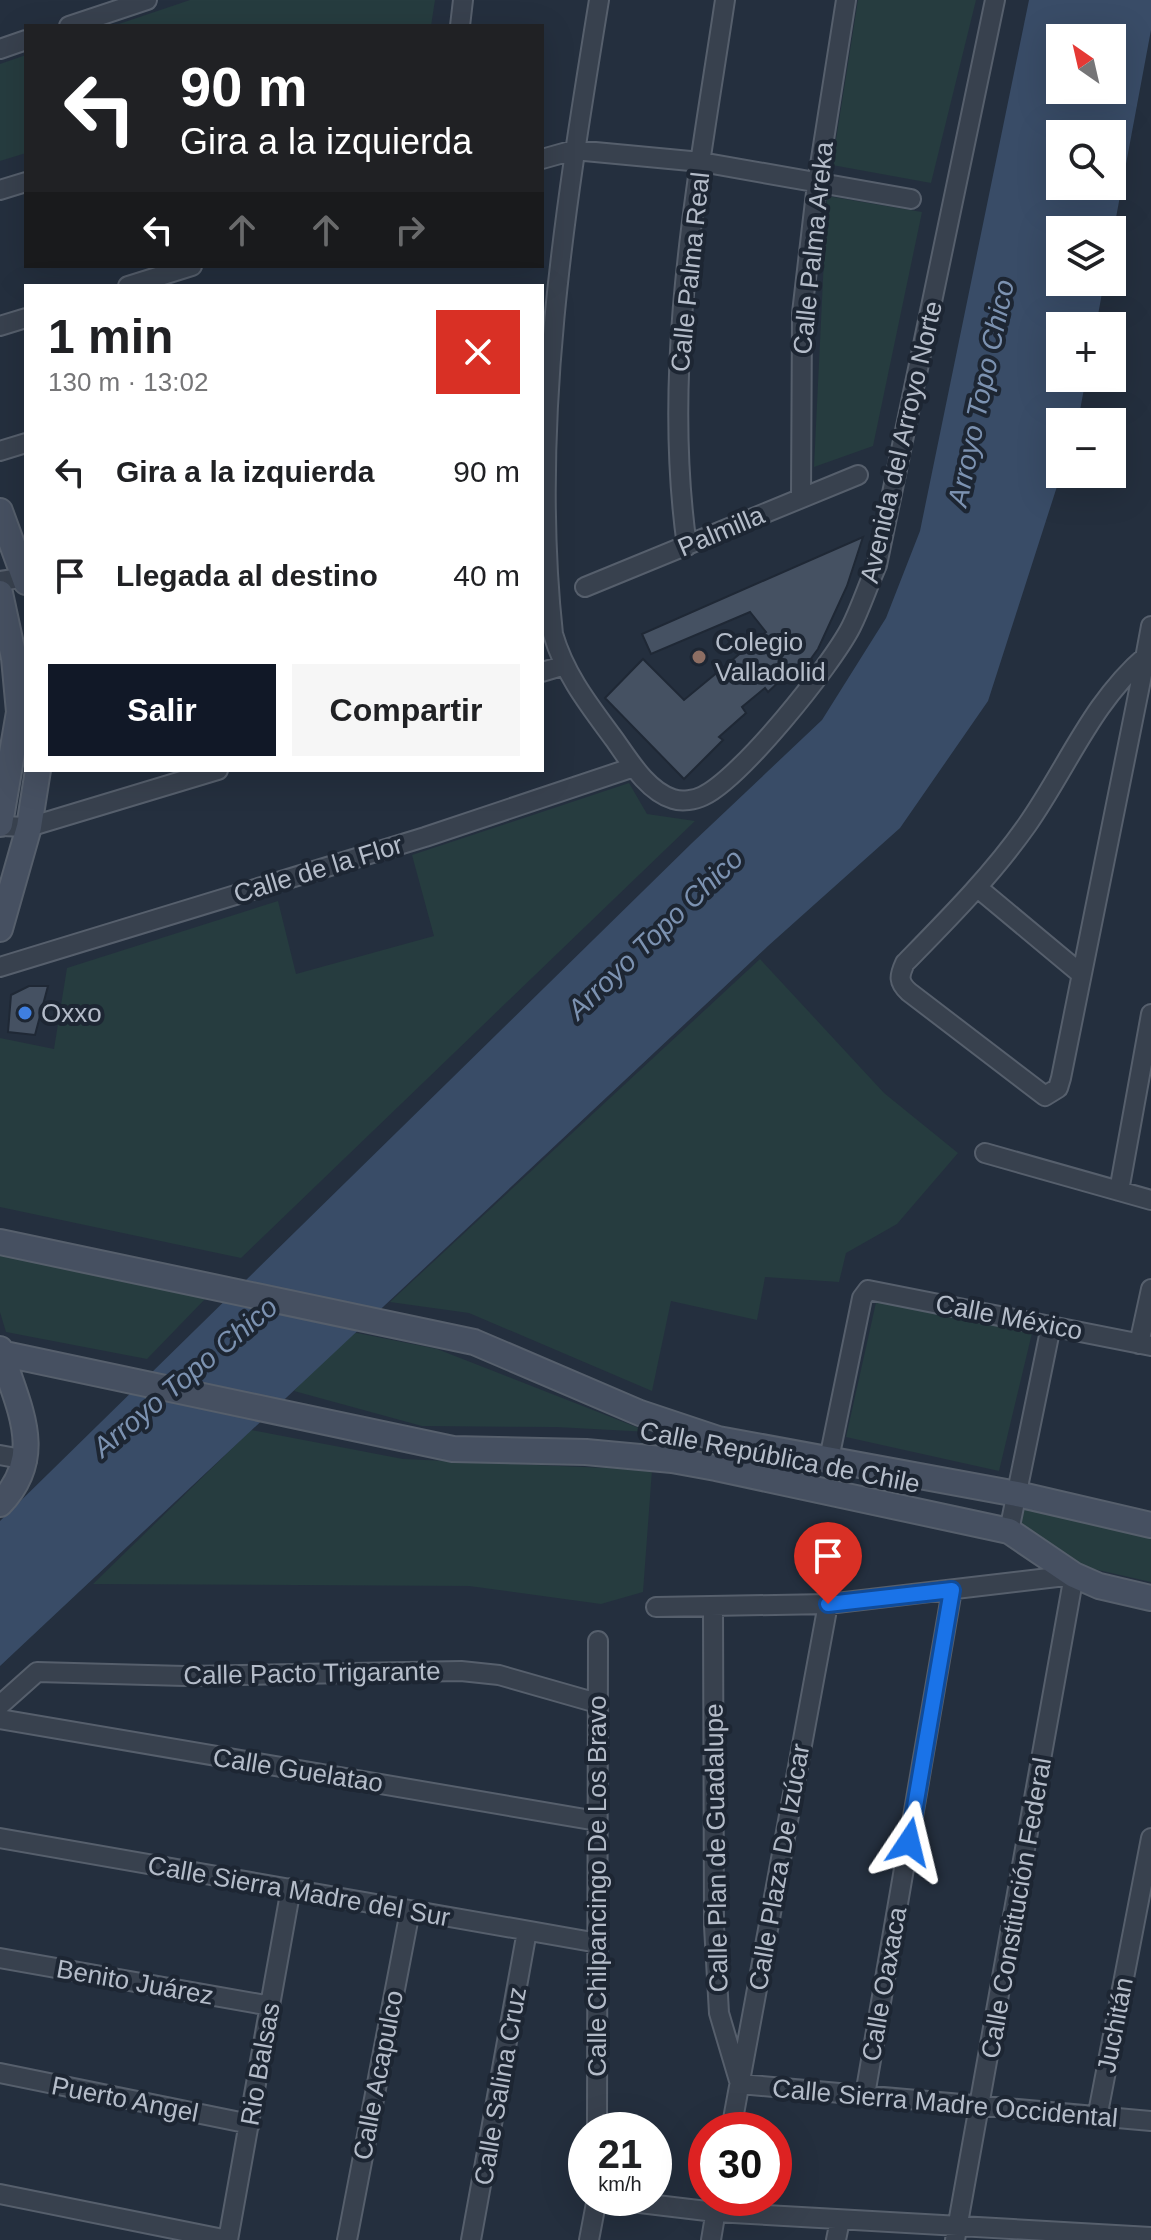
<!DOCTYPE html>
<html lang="es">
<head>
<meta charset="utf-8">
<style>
  :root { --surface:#fff; --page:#f6f6f6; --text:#202124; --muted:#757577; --accent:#111827 }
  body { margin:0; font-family:Arial,sans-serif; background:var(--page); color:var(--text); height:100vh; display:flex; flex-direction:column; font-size:30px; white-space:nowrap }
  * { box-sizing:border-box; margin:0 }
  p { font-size:26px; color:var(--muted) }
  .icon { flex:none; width:44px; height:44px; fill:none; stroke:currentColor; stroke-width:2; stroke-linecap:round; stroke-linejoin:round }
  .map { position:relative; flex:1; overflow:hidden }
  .side { position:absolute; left:24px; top:284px; width:520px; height:488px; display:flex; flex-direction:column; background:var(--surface); border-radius:0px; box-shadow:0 8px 32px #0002 }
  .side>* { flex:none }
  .guide { position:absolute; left:24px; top:24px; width:520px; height:244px; border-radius:0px; box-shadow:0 8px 32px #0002; background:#202124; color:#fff; overflow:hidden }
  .needle { width:52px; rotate:326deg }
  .buttons { position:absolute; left:1046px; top:24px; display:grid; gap:16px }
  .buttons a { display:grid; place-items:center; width:80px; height:80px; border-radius:0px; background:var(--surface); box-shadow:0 8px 32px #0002; font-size:40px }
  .speed { position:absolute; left:568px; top:2112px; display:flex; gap:16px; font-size:40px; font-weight:700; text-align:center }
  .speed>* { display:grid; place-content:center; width:104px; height:104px; border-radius:50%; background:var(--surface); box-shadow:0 8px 32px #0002; line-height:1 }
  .speed small { font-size:20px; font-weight:400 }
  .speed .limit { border:12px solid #d22; background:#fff; color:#111 }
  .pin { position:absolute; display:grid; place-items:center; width:68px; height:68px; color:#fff; margin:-82px -34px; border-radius:50% 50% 50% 0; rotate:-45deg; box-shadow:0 0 8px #0007 }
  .pin .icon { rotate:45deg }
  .me { position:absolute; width:88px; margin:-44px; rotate:10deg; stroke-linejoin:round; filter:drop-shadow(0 0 6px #0008) }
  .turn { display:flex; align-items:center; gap:28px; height:168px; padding:0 24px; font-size:36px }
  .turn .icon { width:104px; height:104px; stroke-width:2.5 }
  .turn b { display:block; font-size:56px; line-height:68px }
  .lanes { display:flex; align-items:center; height:76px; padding:0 24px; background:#0003; justify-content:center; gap:40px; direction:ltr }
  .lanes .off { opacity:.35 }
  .round { display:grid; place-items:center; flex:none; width:84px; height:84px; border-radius:0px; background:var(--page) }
  .summary { display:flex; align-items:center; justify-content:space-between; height:136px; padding:0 24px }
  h1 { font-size:48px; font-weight:800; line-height:60px }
  .button { display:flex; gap:16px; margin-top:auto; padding:16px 24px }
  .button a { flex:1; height:92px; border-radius:0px; background:var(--accent); color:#fff; font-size:32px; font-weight:800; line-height:92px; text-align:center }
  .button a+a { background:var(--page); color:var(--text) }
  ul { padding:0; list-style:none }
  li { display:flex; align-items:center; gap:24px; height:104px; padding:0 24px }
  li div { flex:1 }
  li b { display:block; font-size:30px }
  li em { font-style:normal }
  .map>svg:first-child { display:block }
</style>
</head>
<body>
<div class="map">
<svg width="1151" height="2240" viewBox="0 0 1151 2240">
  <rect width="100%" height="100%" fill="#242f3e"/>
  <path fill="#263c3f" d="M190,0H435L431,26H113Z
    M858,0H976L931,183L832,165Z
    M26,55V153L0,161V64Z
    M827,196L922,212L873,446L814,467Z
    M629,783L647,814L695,821L241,1258L0,1207V1038L54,1049L67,968L278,901L296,974L434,936L412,855Z
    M760,959L884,1093L958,1153L897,1224L846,1253L839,1282L765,1277L757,1320L671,1301L652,1391L469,1313L390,1302Z
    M0,1250L205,1299L147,1359L6,1332L0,1312Z
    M877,1298L1032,1333L999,1471L846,1437Z
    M347,1331L437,1349L649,1432L556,1427L422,1426L294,1391Z
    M251,1430L403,1459L652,1470L643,1592L601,1604L469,1586L93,1584Z
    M1022,1509L1151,1535V1582L1067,1563L1018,1521Z"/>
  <path fill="#394c67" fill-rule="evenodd" d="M1029,0H1151V30L1112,239V230H1060V282H1104L1096,326H1060V378H1086L1078,421L1060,422L1061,474L988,701L900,828L768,946L0,1666V1521L692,843L822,720L886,618L920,531ZM1060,38H1112V90H1060ZM1060,134H1112V186H1060Z"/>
  <path fill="#455162" stroke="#1f2835" stroke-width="2" d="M863,537L847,586L818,649L802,671L797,665L768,692L765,688L742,707L746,713L719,737L723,740L684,779L605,698L643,659L684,700L766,632L750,612L651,654L642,634Z
    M29,986H48L35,1035L8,1032L11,995Z"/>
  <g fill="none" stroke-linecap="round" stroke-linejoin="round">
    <defs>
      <path id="street" d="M599,0C565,209 530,422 553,634C565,675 589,705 614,739C629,760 647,791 673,799C682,802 695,800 703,796C741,778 831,666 851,627C861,607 868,585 877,565L995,0
        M69,26L147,0
        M460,26L463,0
        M0,49L26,40
        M542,159L574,150L701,162L911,199
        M0,190L26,182
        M128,286L192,266
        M0,326L26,318
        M0,451L26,443
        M801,497L802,313L817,184L846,0
        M687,546C661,363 698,181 725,0
        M0,581L26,577
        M585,587L858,475
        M1151,626L1141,680L1061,1078L1058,1088L1045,1096L909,992C898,982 899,976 905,963C948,919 991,876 1027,825C1067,768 1092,702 1146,656H1151
        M542,672L562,666
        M0,826L29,827L218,770
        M978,888L1080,973
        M0,967L425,837L634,767
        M985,1153L1151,1200
        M1119,1191L1151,1014
        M1139,1344L1151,1289
        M0,1455L27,1460
        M829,1459L862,1298L868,1290L1151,1346
        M1009,1531L1051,1326
        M656,1607L828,1604L1074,1575L955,2240
        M713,1608L714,1926L719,2013L740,2084L1151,2121
        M0,1705L37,1672L185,1676L461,1671L499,1675L597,1703
        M0,1719L597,1821
        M0,1838L598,1943
        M0,1958L271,2006
        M0,2073L250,2124
        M865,2095L952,1590
        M1097,2118L1151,1838
        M597,2130L598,1641
        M731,2130L828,1604
        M0,2194L228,2240
        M598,2198L715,2212L1151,2237
        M228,2240L291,1888
        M347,2240L410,1911
        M471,2240L527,1931
        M589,2240L597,2198
        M711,2240L718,2198
        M836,2240L840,2220"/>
      <path id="secondary" d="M0,511L26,582
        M0,593L14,658L19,712L0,824
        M0,929L29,827L38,770
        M0,1242L474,1342L640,1413L718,1439L1017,1494L1151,1525
        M0,1349C17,1406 48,1454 0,1504
        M0,1353L453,1449L586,1452L672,1460L716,1468L1009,1531L1074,1575L1099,1586L1151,1598"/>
    </defs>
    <use href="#street" stroke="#565f6c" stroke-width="22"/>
    <use href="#secondary" stroke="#565f6c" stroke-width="28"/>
    <use href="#street" stroke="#38414e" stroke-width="18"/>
    <use href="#secondary" stroke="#465061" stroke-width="24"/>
  </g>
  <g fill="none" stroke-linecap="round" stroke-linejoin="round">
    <defs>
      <path id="route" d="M828,1604L952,1590L909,1842"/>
    </defs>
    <use href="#route" stroke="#114b97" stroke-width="20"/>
    <use href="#route" stroke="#1a73e8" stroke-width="14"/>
  </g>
  <circle fill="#8d6e63" stroke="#1d2633" stroke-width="3" cx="699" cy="657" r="8"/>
  <circle fill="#3f7fe0" stroke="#1d2633" stroke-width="3" cx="25" cy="1013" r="8"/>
  <g text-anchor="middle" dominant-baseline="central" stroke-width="8" stroke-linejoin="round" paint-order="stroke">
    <g font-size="26" fill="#b4bcc9" stroke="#1d2633">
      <text transform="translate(813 248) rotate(-84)">Calle Palma Areka</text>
      <text transform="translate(690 272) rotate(-84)">Calle Palma Real</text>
      <text transform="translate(901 442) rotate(-77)">Avenida del Arroyo Norte</text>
      <text transform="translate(721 531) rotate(-23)">Palmilla</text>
      <text transform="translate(318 869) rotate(-17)">Calle de la Flor</text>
      <text transform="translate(1009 1317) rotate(11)">Calle México</text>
      <text transform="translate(780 1457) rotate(11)">Calle República de Chile</text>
      <text transform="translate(312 1673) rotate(-1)">Calle Pacto Trigarante</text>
      <text transform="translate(298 1770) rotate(9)">Calle Guelatao</text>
      <text transform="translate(716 1848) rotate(-91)">Calle Plan de Guadalupe</text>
      <text transform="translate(779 1867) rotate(-80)">Calle Plaza De Izúcar</text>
      <text transform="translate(597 1886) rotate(-90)">Calle Chilpancingo De Los Bravo</text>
      <text transform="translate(299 1891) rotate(10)">Calle Sierra Madre del Sur</text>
      <text transform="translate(1016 1908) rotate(-80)">Calle Constitución Federal</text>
      <text transform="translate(135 1982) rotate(10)">Benito Juárez</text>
      <text transform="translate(884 1984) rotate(-80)">Calle Oaxaca</text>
      <text transform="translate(1115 2025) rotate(-79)">Juchitán</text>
      <text transform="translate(260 2064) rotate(-80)">Rio Balsas</text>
      <text transform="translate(378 2075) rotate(-79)">Calle Acapulco</text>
      <text transform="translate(500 2086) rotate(-80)">Calle Salina Cruz</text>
      <text transform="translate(125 2099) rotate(11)">Puerto Angel</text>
      <text transform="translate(945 2103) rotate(5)">Calle Sierra Madre Occidental</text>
    </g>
    <g font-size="26" fill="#b4bcc9" stroke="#1d2633" text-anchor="start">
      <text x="715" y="642">Colegio<tspan x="715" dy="30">Valladolid</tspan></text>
      <text x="41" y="1013">Oxxo</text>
    </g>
    <g font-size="28" font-style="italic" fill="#7c92b1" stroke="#1d2633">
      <text transform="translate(981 393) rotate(-78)">Arroyo Topo Chico</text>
      <text transform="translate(655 934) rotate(-44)">Arroyo Topo Chico</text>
      <text transform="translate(185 1377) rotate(-40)">Arroyo Topo Chico</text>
    </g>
  </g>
</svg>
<div class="buttons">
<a><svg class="needle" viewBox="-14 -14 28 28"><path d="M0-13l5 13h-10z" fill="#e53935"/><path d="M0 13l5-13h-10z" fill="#757577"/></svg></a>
<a><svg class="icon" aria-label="search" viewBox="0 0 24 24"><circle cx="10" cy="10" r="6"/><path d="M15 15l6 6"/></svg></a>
<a><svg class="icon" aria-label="layers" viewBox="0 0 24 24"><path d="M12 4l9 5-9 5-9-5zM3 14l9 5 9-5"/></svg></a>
<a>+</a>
<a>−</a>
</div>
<div class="speed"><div>21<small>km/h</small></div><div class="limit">30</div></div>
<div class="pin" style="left:828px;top:1604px;background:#d93025"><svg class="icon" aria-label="arrive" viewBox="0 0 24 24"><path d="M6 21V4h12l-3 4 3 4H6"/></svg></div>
<svg class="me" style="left:909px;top:1842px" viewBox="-20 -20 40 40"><path d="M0-17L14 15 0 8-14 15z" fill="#1a73e8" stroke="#fff" stroke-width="4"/></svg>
<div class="guide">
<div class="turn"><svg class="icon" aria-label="left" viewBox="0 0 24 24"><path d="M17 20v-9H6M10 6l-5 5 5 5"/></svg><div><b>90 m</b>Gira a la izquierda</div></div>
<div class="lanes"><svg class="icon" aria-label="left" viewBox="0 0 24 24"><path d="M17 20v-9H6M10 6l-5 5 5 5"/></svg><svg class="icon off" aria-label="ahead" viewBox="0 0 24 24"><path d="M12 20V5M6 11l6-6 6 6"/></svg><svg class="icon off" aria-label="ahead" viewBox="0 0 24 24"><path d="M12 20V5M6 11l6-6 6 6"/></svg><svg class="icon off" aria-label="right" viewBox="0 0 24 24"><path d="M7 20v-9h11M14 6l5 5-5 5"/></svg></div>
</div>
<section class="side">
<div class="summary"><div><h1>1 min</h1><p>130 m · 13:02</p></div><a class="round" style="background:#d93025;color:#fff"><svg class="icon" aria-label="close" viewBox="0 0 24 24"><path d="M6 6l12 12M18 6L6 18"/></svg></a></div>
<ul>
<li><svg class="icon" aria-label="left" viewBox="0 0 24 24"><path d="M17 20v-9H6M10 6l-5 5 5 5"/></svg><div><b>Gira a la izquierda</b></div><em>90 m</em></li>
<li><svg class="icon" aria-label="arrive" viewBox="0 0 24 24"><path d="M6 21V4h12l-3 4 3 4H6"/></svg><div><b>Llegada al destino</b></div><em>40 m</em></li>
</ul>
<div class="button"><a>Salir</a><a>Compartir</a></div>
</section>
</div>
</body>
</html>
